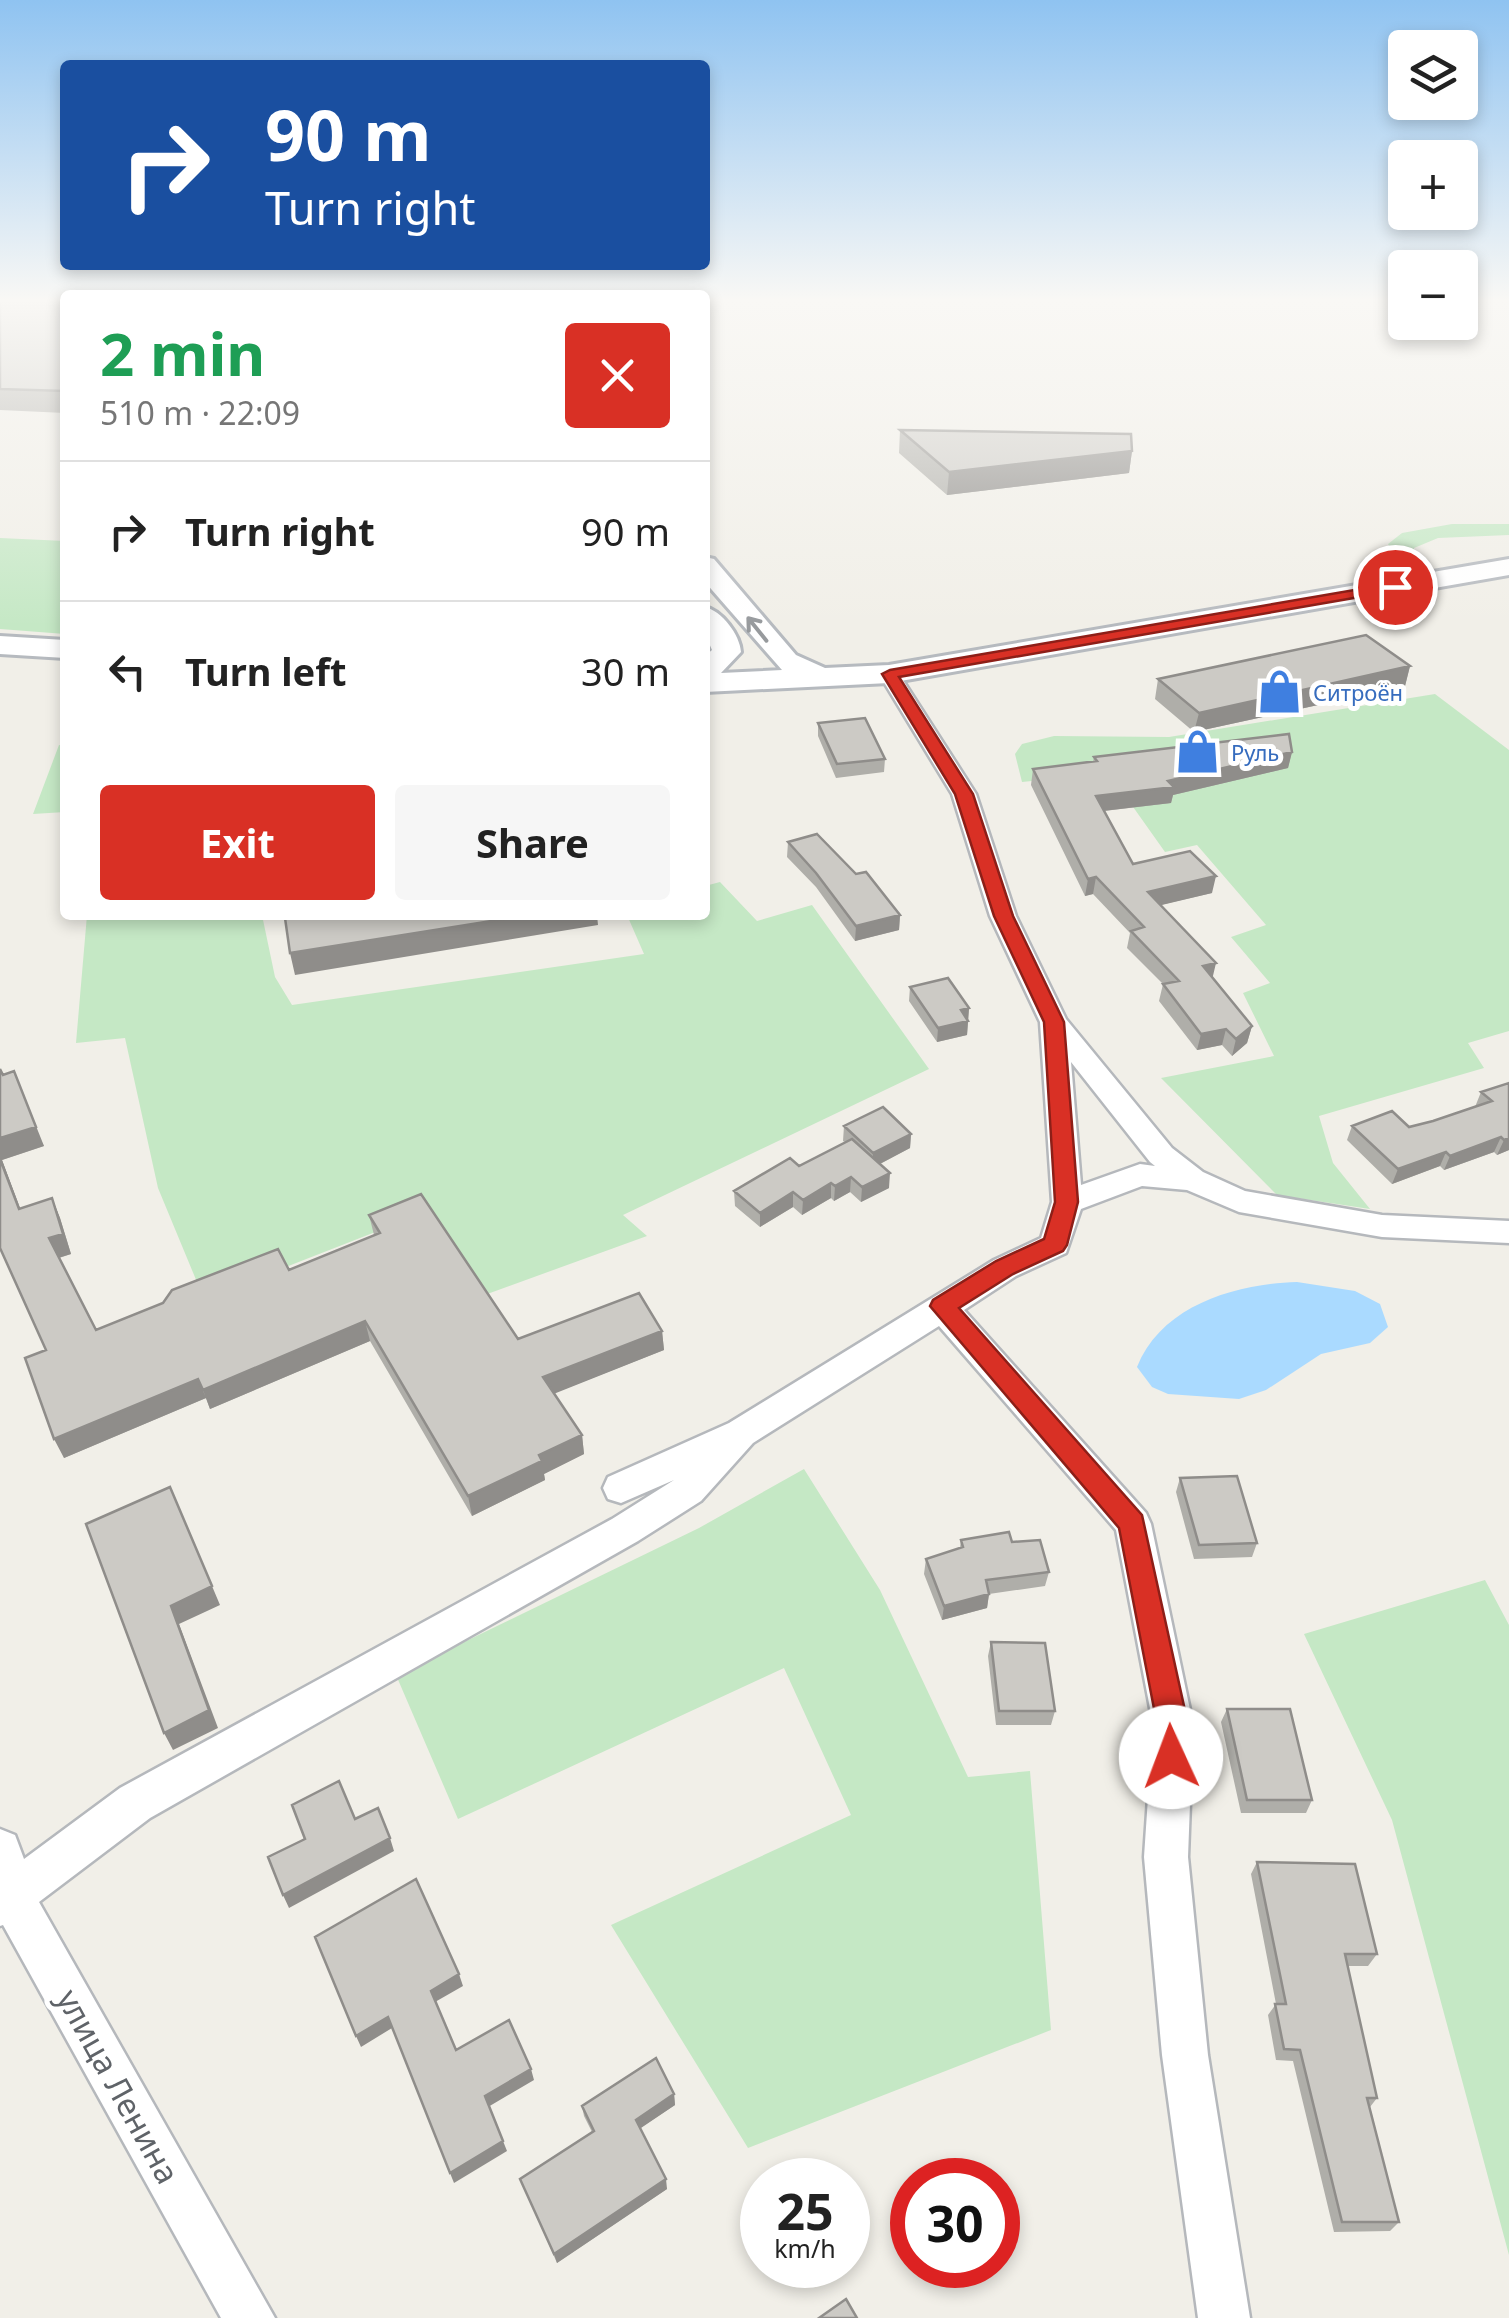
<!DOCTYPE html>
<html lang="en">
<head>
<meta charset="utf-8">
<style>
  :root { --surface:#fff; --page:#f6f6f6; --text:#222; --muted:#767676; --line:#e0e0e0; --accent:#d93025 }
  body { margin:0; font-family:"Noto Sans",sans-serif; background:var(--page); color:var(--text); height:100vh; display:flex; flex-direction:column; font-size:38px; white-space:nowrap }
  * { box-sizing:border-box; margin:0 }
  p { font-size:32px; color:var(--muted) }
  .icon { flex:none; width:55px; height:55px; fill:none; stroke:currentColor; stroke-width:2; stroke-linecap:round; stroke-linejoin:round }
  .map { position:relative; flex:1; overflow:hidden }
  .sheet { position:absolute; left:60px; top:290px; width:650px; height:630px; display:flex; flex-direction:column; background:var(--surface); border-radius:10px; box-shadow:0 5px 15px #0003 }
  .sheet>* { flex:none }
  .banner { position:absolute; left:60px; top:60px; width:650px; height:210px; border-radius:10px; box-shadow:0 5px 15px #0003; background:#1a4fa0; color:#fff; overflow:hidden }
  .controls { position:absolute; left:1388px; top:30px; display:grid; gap:20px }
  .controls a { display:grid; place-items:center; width:90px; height:90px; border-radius:10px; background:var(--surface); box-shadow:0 5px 15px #0003; font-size:50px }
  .speed { position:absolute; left:740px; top:2158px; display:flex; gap:20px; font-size:50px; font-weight:700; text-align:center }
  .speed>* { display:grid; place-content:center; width:130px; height:130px; border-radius:50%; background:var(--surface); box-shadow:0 5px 15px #0003; line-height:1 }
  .speed small { font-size:25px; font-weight:400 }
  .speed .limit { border:15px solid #d22; background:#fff; color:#111 }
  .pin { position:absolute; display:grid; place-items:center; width:85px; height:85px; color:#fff; margin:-42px; border:5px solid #fff; border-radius:50%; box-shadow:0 2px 10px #0007 }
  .me { position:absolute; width:110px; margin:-55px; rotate:358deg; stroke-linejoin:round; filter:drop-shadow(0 0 8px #0008) }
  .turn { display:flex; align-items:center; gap:35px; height:210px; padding:0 40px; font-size:45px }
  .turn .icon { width:130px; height:130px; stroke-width:2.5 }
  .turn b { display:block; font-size:70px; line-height:85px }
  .round { display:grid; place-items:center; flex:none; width:105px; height:105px; border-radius:10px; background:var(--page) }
  .overview { display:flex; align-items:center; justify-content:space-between; height:170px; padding:0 40px }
  h1 { font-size:60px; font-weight:700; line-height:75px; color:#1e9e55 }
  .action { display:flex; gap:20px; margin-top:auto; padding:20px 40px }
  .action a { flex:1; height:115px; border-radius:10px; background:var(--accent); color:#fff; font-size:40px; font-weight:700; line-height:115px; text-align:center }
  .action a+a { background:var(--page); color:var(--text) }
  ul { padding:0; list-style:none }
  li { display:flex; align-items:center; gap:30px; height:140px; padding:0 40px; border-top:2px solid var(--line) }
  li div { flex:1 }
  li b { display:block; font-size:38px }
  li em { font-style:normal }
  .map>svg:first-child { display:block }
</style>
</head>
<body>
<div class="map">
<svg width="1509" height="2318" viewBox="0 0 1509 2318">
  <rect width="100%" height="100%" fill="#f1efe8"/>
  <path fill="#c5e8c5" d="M1452,524H1509V535L1438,538L1414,548V558L1407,562L1395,556L1388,544L1402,533Z
    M0,538L65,541V634L0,629Z
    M1435,694L1509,750V1031L1468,1043L1484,1068L1319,1116L1333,1163L1370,1209L1277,1195L1161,1078L1274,1056L1243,993L1270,983L1231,937L1266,925L1197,845L1165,852L1109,773L1022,782L1015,754L1022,744L1054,736L1169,737Z
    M59,745L65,746V812L33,814Z
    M720,882L757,921L812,905L929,1069L623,1215L647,1236L479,1297L424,1213L204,1299L158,1188L125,1038L76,1043L87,915H262L275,977L292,1005L644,954L627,915H705V886Z
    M804,1469L880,1590L968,1777L1030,1771L1051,2030L748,2148L611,1925L851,1815L784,1668L458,1819L396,1675L699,1528Z
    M1485,1580L1509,1625V2255L1392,1820L1304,1634Z"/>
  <path fill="#aadaff" d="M1297,1282L1355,1291L1380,1304L1388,1327L1370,1343L1321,1354L1266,1390L1239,1399L1168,1394L1152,1387L1137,1367C1162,1305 1236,1284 1297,1282Z"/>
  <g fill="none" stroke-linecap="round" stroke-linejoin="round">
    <defs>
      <path id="street" d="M889,668L899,674L976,794L1016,916L1066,1019L1172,1148L1203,1172L1245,1191L1382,1215L1509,1221V1243L1382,1237L1239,1212L1187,1190L1142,1186L1081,1209L1066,1253L1016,1276L964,1310L1146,1513L1151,1524L1193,1724L1188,1857L1208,2055L1250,2318H1198L1162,2055L1144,1857L1153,1724L1116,1530L939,1326L753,1443L701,1501L638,1541L150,1818L39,1902L275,2318H221L3,1925L0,1926V1829L15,1835L24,1859L120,1788L612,1519L674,1480L621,1503L608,1499L603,1488L608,1477L729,1423L994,1260L1041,1238L1052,1202L1040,1022L990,916L952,794L879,674ZM1071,1062L1150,1162L1155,1166L1140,1164L1081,1185Z"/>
      <path id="secondary" d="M705,557L714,559L796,655L825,668L889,665L1509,559V575L889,683L705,692V656L712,650L705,634V607C722,611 740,635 741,652L721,673L782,670L705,582Z
        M0,636L65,640V658L0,654Z"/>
    </defs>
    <use href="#street" stroke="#b5b8bc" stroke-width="5"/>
    <use href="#secondary" stroke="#b6babf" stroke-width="6"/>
    <use href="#street" fill="#fff" fill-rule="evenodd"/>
    <use href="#secondary" fill="#fff" fill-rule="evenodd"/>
  </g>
  <path fill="#afaea9" d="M0,301H65V413L0,410Z
    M900,430L1132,451L1129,473L947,495L899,453Z
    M1410,666L1405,686L1194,732L1155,699L1158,679Z
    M818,723L885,759L884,772L836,778L818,736Z
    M1292,752L1288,768L1173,795L1171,803L1104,811L1133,864L1212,893L1160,905L1212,978L1252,1026L1247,1043L1232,1056L1222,1045L1197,1050L1159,1001L1163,984L1127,948L1130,933L1093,894L1085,896L1031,785L1033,769L1093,762L1094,757Z
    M788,842L856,874L900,915L899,930L855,941L816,887L787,857Z
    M910,987L969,1008L967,1035L937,1042L909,1001Z
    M0,1069L44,1146L2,1160L20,1209L52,1198L60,1218L71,1254L59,1258L96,1330L289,1270L374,1235L369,1215L518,1339L662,1331L664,1350L554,1393L582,1435L584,1454L544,1474L545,1480L472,1516L370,1341L210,1409L206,1398L64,1458L46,1350L0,1248Z
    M1509,1083V1150L1497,1155L1494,1152L1444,1170L1440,1166L1392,1184L1347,1140L1352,1126L1409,1127L1433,1121L1475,1107L1481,1092Z
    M844,1126L911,1134L910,1148L880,1164L889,1188L861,1202L850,1192L834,1201L831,1198L802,1215L793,1207L760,1227L735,1206L734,1191L799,1166L845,1142L843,1141Z
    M1180,1478L1257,1543L1252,1557L1194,1559L1176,1492Z
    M961,1540L1049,1572L1045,1586L989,1594L987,1608L942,1620L924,1574L926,1559L960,1548Z
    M991,1642L1055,1711L1051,1725H996L988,1656Z
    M1227,1709L1312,1800L1306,1813H1241L1221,1722Z
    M1257,1862L1377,1954L1368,1966H1347L1377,2098L1370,2107L1399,2222L1390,2231L1334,2232L1293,2061L1276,2060L1268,2015L1276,2004L1251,1874Z
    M674,2094L675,2105L640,2128L667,2189L557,2263L520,2179L592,2132L584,2116L582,2106Z"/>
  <path fill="#8f8d8a" d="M1132,451L1129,473L947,495L949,472Z
    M1410,666L1405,686L1194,732L1199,713Z
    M1292,752L1288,768L1173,795L1171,803L1094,812L1096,796Z
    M1216,876L1212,893L1145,909L1148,892Z
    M1096,877L1093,894L1085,896L1088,879Z
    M529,915H597L598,925L295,975L290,953Z
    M900,915L899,930L855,941L856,926Z
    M1216,963L1212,980L1203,966Z
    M969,1008L967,1035L937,1042L938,1028L961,1010Z
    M1252,1026L1247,1043L1232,1056L1236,1039Z
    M1226,1029L1222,1045L1197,1050L1201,1034Z
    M14,1071L44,1146L2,1160L28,1229L0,1159V1138Z
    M911,1134L910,1148L872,1168L873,1153Z
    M1501,1137L1494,1152L1444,1170L1450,1156Z
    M1509,1138V1150L1497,1155L1504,1140Z
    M1446,1152L1440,1166L1392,1184L1398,1169Z
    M890,1173L889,1188L861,1202L862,1187Z
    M851,1177L850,1192L834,1201L835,1186Z
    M831,1183V1198L802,1215L803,1200Z
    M793,1192V1207L760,1227V1213Z
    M52,1198L60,1218L71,1254L58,1258L49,1238Z
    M365,1321L370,1341L210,1409L203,1390Z
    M662,1331L664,1350L546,1397L543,1377Z
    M198,1379L206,1398L64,1458L54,1439Z
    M582,1435L584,1454L544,1474L545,1480L472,1516L468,1496L539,1455Z
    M212,1586L220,1605L179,1624L218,1728L173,1750L164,1733L171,1606Z
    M989,1594L987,1608L942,1620L944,1606Z
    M390,1838L394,1851L289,1908L283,1895Z
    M459,1974L463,1986L435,2002L431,1991Z
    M388,2017L392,2028L361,2047L356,2036Z
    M531,2069L534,2080L488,2107L485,2096Z
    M674,2094L675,2105L638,2130L636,2120Z
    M503,2141L507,2151L454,2183L450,2173Z
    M666,2179L667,2189L557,2263L554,2254Z"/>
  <path fill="#cccac5" stroke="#8f8d8a" stroke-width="2.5" d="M0,301H65V391L0,389Z
    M900,430L1131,434L1132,451L949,472Z
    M1366,635L1410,666L1199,713L1158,679Z
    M865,718L885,759L837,764L818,723Z
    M1289,734L1292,752L1168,781L1174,787L1096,796L1133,864L1190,851L1216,876L1148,892L1216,963L1203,966L1252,1026L1236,1039L1226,1029L1201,1034L1163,984L1179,981L1131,931L1144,927L1096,877L1088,879L1033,769L1097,761L1094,757Z
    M817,834L856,874L866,872L900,915L856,926L816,873L788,842Z
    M307,915H529L290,953L285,918Z
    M948,978L969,1008L961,1010L968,1021L938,1028L910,987Z
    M0,1069L3,1075L14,1071L36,1127L0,1138Z
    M1509,1083V1138L1504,1140L1501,1137L1450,1156L1446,1152L1398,1169L1352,1126L1392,1111L1409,1127L1433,1121L1492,1101L1481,1092Z
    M883,1107L911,1134L873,1153L844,1126Z
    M852,1139L890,1173L862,1187L851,1177L835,1186L831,1183L803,1200L793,1192L760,1213L734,1191L790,1158L799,1166Z
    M0,1159L19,1209L52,1198L63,1234L49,1238L96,1330L163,1303L172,1290L278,1249L289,1270L380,1233L369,1215L421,1194L518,1339L639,1293L662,1331L543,1377L582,1435L539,1455L542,1461L468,1496L365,1321L203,1390L198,1379L54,1439L25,1358L46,1350L0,1248Z
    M1237,1476L1257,1543L1199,1545L1180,1478Z
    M170,1487L212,1586L171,1606L209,1710L164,1733L86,1524Z
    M1009,1532L1012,1542L1040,1540L1049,1572L986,1580L989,1594L944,1606L926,1559L963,1547L961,1540Z
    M991,1642L1045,1643L1055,1711H999Z
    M1227,1709H1290L1312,1800H1247Z
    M339,1781L355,1819L378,1808L390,1838L283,1895L268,1857L305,1839L292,1805Z
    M1257,1862L1355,1864L1377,1954H1345L1377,2098H1367L1399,2222H1342L1300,2050L1284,2049L1275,2004H1286Z
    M416,1879L459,1974L431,1991L456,2050L509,2020L531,2069L485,2096L503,2141L450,2173L388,2017L356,2036L315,1937Z
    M656,2058L674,2094L636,2120L666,2179L554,2254L520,2179L594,2131L582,2106Z
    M846,2299L857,2318H819Z"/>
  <defs><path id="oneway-shaft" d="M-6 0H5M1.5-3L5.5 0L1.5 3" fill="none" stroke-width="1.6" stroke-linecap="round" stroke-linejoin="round" transform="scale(2.5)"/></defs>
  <use stroke="#979a9d" href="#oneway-shaft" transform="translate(757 629) rotate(-129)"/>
  <linearGradient id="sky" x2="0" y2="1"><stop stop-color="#8fc3f1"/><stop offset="0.48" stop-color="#f9f8f5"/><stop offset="1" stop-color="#f9f8f5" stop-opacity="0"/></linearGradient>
  <rect width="1509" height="626" fill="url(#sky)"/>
  <path fill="#d93025" stroke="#8d1f18" stroke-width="2.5" d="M1395,583L1403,587L1400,590L899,677L973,794L1013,916L1064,1022L1078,1202L1067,1245L1063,1251L1013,1274L959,1308L1142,1515L1188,1724L1187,1757L1182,1768L1171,1772L1160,1768L1155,1757L1157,1724L1119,1528L930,1306L933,1300L996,1261L1044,1239L1055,1202L1044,1022L994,916L955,794L882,674L890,670Z"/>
  <defs>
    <symbol id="shop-bare" viewBox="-9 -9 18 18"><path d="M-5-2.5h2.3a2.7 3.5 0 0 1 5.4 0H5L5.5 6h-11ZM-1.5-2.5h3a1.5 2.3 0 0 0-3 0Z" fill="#3f7fe0" stroke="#fff" stroke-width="2.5" paint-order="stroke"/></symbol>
  </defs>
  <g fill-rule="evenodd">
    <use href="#shop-bare" x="1248" y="660" width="63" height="63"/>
    <use href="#shop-bare" x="1166" y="720" width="63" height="63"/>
  </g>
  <g text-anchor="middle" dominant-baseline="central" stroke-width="10" stroke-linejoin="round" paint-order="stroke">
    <g font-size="22" fill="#366cbe" stroke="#fff" text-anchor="start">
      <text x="1313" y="692">Ситроён</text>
      <text x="1231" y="752">Руль</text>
    </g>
    <g font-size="32" fill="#5f6368" stroke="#fff">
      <text transform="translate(119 2086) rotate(61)">улица Ленина</text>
    </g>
  </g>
</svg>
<div class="controls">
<a><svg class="icon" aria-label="layers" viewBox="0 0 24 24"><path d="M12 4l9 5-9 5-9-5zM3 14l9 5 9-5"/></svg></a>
<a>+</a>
<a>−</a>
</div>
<div class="speed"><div>25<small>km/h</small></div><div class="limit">30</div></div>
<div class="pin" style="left:1395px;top:587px;background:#d93025"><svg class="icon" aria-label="arrive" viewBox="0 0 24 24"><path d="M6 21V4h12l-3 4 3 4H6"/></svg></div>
<svg class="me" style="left:1171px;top:1757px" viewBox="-20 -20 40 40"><circle r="19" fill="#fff"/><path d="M0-13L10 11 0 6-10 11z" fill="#d93025"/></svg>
<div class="banner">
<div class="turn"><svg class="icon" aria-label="right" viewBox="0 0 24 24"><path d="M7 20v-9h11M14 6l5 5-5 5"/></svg><div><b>90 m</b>Turn right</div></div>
</div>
<section class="sheet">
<div class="overview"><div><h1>2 min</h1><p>510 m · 22:09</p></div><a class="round" style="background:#d93025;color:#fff"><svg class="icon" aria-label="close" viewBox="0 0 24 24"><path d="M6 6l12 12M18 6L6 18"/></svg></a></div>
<ul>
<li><svg class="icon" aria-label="right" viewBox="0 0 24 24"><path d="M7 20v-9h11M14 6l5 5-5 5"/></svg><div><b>Turn right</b></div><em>90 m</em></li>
<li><svg class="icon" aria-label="left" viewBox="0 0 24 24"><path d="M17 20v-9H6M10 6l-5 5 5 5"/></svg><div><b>Turn left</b></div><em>30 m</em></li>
</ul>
<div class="action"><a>Exit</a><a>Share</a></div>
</section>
</div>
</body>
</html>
